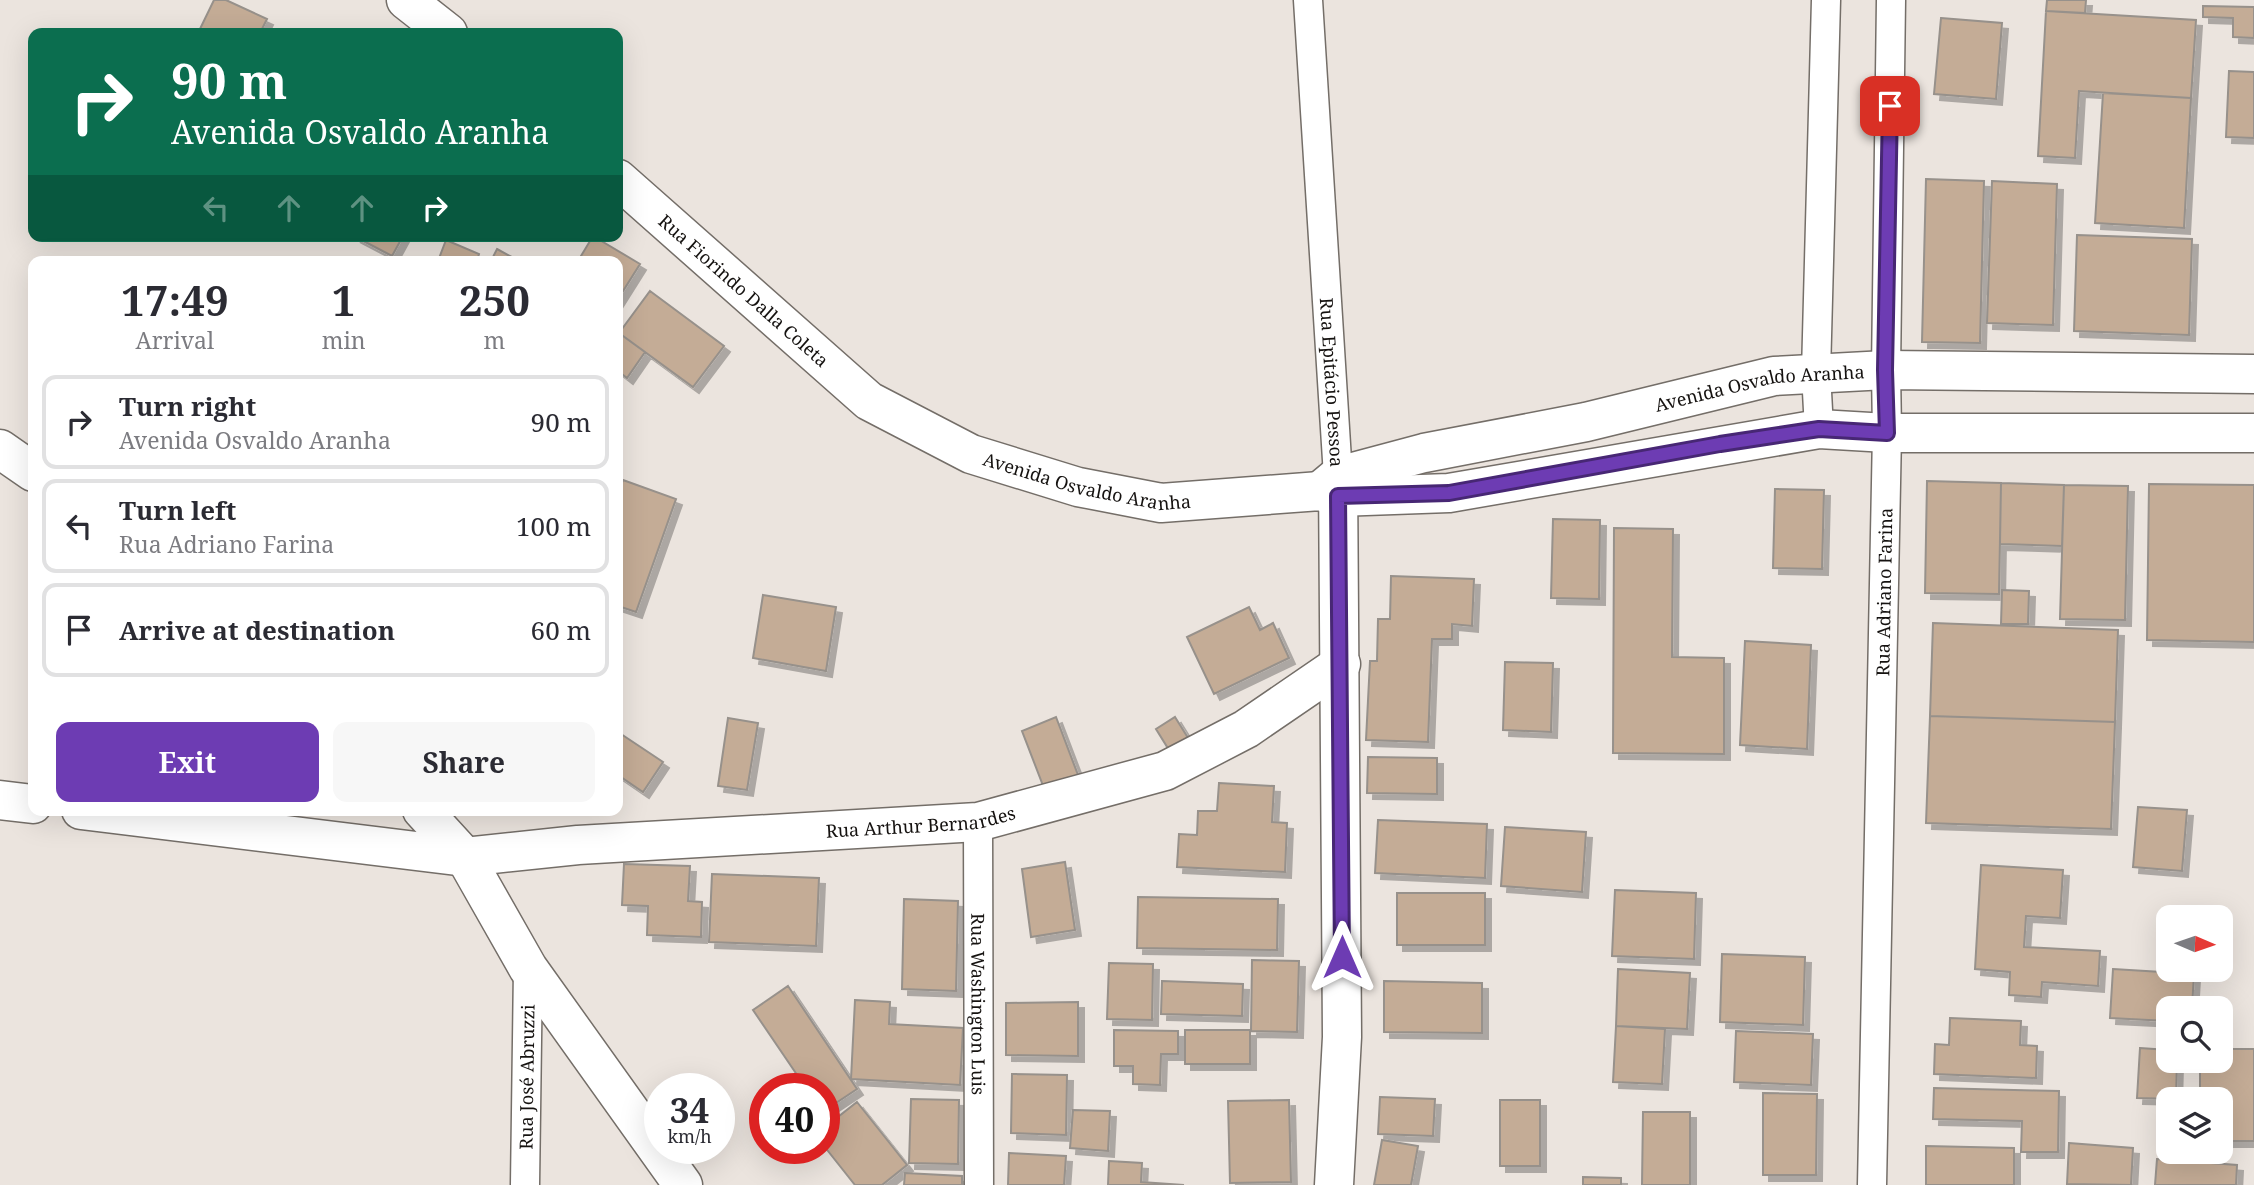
<!DOCTYPE html>
<html lang="en">
<head>
<meta charset="utf-8">
<style>
  :root { --surface:#fff; --page:#f7f7f7; --text:#2b2b33; --muted:#7c7c81; --line:#e1e1e2; --accent:#6d3cb3 }
  body { margin:0; font-family:"Noto Serif",serif; background:var(--page); color:var(--text); height:100vh; display:flex; flex-direction:column; font-size:26px; white-space:nowrap }
  * { box-sizing:border-box; margin:0 }
  p { font-size:23px; color:var(--muted) }
  .icon { flex:none; width:38px; height:38px; fill:none; stroke:currentColor; stroke-width:2; stroke-linecap:round; stroke-linejoin:round }
  .map { position:relative; flex:1; overflow:hidden }
  .drawer { position:absolute; left:28px; top:256px; width:595px; height:560px; display:flex; flex-direction:column; background:var(--surface); border-radius:14px; box-shadow:0 7px 28px #0002 }
  .drawer>* { flex:none }
  .top-card { position:absolute; left:28px; top:28px; width:595px; height:214px; border-radius:14px; box-shadow:0 7px 28px #0002; background:#0b6e4f; color:#fff; overflow:hidden }
  .needle { width:46px; rotate:92deg }
  .buttons { position:absolute; left:2156px; top:905px; display:grid; gap:14px }
  .buttons a { display:grid; place-items:center; width:77px; height:77px; border-radius:14px; background:var(--surface); box-shadow:0 7px 28px #0002; font-size:35px }
  .speed { position:absolute; left:644px; top:1073px; display:flex; gap:14px; font-size:35px; font-weight:700; text-align:center }
  .speed>* { display:grid; place-content:center; width:91px; height:91px; border-radius:50%; background:var(--surface); box-shadow:0 7px 28px #0002; line-height:1 }
  .speed small { font-size:18px; font-weight:400 }
  .speed .limit { border:10px solid #d22; background:#fff; color:#111 }
  .pin { position:absolute; display:grid; place-items:center; width:60px; height:60px; color:#fff; margin:-30px; border-radius:14px; box-shadow:0 4px 10px #0006 }
  .me { position:absolute; width:77px; margin:-38px; rotate:0deg; stroke-linejoin:round; filter:drop-shadow(0 0 5px #0008) }
  .turn { display:flex; align-items:center; gap:24px; height:147px; padding:0 28px; font-size:32px }
  .turn .icon { width:91px; height:91px; stroke-width:2.5 }
  .turn b { display:block; font-size:49px; line-height:60px }
  .lanes { display:flex; align-items:center; height:66px; padding:0 28px; background:#0003; justify-content:center; gap:35px; direction:ltr }
  .lanes .off { opacity:.35 }
  .eta { display:flex; justify-content:space-evenly; align-items:center; height:119px; text-align:center }
  .eta b { font-size:42px; font-weight:700; line-height:49px }
  .button { display:flex; gap:14px; margin-top:auto; padding:14px 28px }
  .button a { flex:1; height:80px; border-radius:14px; background:var(--accent); color:#fff; font-size:28px; font-weight:700; line-height:80px; text-align:center }
  .button a+a { background:var(--page); color:var(--text) }
  ul { padding:0; list-style:none }
  li { display:flex; align-items:center; gap:21px; height:94px; margin:0 14px 10px; padding:0 14px; border:4px solid var(--line); border-radius:14px }
  li div { flex:1 }
  li b { display:block; font-size:26px }
  li em { font-style:normal }
  .map>svg:first-child { display:block }
</style>
</head>
<body>
<div class="map">
<svg width="2254" height="1185" viewBox="0 0 2254 1185">
  <defs>
    <filter id="shadow"><feDropShadow dx="6" dy="6" stdDeviation="0" flood-color="#0004"/></filter>
  </defs>
  <rect width="100%" height="100%" fill="#ebe4de"/>
  <path fill="#c4ac96" stroke="#97918b" stroke-width="2" filter="url(#shadow)" d="M214,0H226L267,19L260,33H198Z
    M2047,0H2086L2085,13L2046,11Z
    M2203,6L2254,7V38L2233,37V18L2203,17Z
    M2046,11L2196,20L2191,98L2079,91L2075,158L2038,156Z
    M1941,18L2002,23L1996,99L1934,94Z
    M2229,71L2254,72V138L2226,137Z
    M2103,93L2191,98L2184,228L2095,223Z
    M1926,179L1984,181L1980,343L1922,342Z
    M1992,181L2057,184L2053,325L1987,323Z
    M2077,235L2192,239L2189,335L2074,331Z
    M354,236H403L392,256Z
    M593,236L640,264L618,299V261H578Z
    M446,240L479,254L477,261H438Z
    M497,249L519,261H491Z
    M650,291L724,346L693,387L619,333Z
    M619,333L645,352L627,378L618,371Z
    M623,480L676,499L636,612L618,606V494Z
    M1927,481L2001,483L1999,594L1925,593Z
    M2001,483L2064,485L2062,546L2000,544Z
    M2149,484L2254,485V642L2147,640Z
    M2064,485L2128,486L2125,620L2060,619Z
    M1775,489L1824,490L1822,569L1773,568Z
    M1553,519L1600,520L1599,599L1551,598Z
    M1614,528L1673,529L1672,657L1724,658V754L1613,753Z
    M1391,576L1474,579L1472,626L1452,624V639H1432L1428,742L1366,740L1370,661H1377L1378,619H1390Z
    M2002,590L2029,591L2028,624H2001Z
    M763,595L836,607L826,671L753,658Z
    M1249,607L1260,630L1273,623L1289,658L1214,694L1187,637Z
    M1933,623L2118,630L2115,722L1930,716Z
    M1745,641L1811,645L1807,749L1740,745Z
    M1505,662L1553,663L1551,732L1503,730Z
    M1930,716L2115,722L2111,829L1926,823Z
    M1056,717L1081,783L1047,796L1022,731Z
    M1175,717L1193,746L1174,758L1156,729Z
    M728,718L758,723L747,790L718,786Z
    M618,732L663,762L643,792L618,775Z
    M1368,757L1437,758V794L1367,793Z
    M1219,783L1274,786L1272,822L1287,823L1285,872L1177,867L1179,834L1197,835L1198,811H1217Z
    M2138,807L2187,810L2182,871L2133,867Z
    M1378,820L1487,824L1485,878L1375,873Z
    M1505,827L1586,832L1582,892L1501,886Z
    M1065,862L1075,930L1031,937L1022,869Z
    M624,864L690,866L688,901L702,902L701,937L647,935L648,906L622,905Z
    M1981,865L2063,870L2060,918L2026,916L2024,947L2100,951L2098,986L2042,982L2041,997L2009,995L2010,972L1975,969Z
    M712,874L819,878L816,946L709,942Z
    M1615,890L1696,893L1694,959L1612,956Z
    M1397,893H1485V945H1397Z
    M1138,897L1278,899L1277,950L1137,948Z
    M904,899L958,901L956,991L902,989Z
    M1722,954L1805,957L1803,1025L1720,1022Z
    M1252,960L1299,961L1297,1032L1251,1031Z
    M1109,963L1153,964L1152,1020L1107,1019Z
    M1618,969L1690,973L1687,1029L1616,1026Z
    M2113,969L2194,974L2192,1008H2168V1021L2110,1018Z
    M1162,981L1243,984L1242,1016L1161,1014Z
    M1384,981L1482,983V1033L1384,1032Z
    M788,986L857,1089L824,1111V1088H806L753,1010Z
    M855,1000L890,1002L889,1024L963,1028L960,1085L851,1079Z
    M1078,1002V1056L1006,1055V1003Z
    M1950,1018L2021,1021L2020,1045L2037,1046L2036,1078L1934,1074L1935,1044L1949,1045Z
    M1616,1026L1665,1029L1662,1084L1613,1082Z
    M1114,1030L1178,1031V1054H1161L1160,1085L1133,1084V1066H1114Z
    M1185,1030H1250V1064H1185Z
    M1736,1031L1813,1034L1811,1085L1734,1082Z
    M2140,1048L2168,1050V1060H2177L2176,1099L2137,1098Z
    M2221,1049H2254V1141H2221V1099H2200V1060H2221Z
    M1012,1074L1067,1075L1066,1135L1011,1133Z
    M1934,1088L2059,1091L2058,1152H2021L2022,1121L1933,1119Z
    M1763,1093L1817,1094L1816,1175H1763Z
    M1380,1097L1435,1099L1433,1136L1378,1134Z
    M911,1099L959,1100L958,1164L909,1163Z
    M1289,1100L1291,1182L1230,1183L1228,1101Z
    M1500,1100H1540V1166H1500Z
    M857,1102L907,1165L882,1185H855L824,1146V1128Z
    M1073,1110L1110,1111L1108,1151L1070,1148Z
    M1643,1112H1690V1185H1642Z
    M1382,1140L1418,1146L1411,1185H1374Z
    M2069,1143L2133,1148L2131,1185L2067,1184Z
    M1926,1146L2014,1148V1185H1926Z
    M1009,1153L1066,1156L1064,1185H1008Z
    M2157,1159L2237,1165L2236,1185H2155Z
    M1109,1161L1142,1163L1141,1182L1184,1185H1108Z
    M905,1173L962,1176V1185H904Z
    M1583,1177L1621,1178V1185H1583Z"/>
  <g fill="none" stroke-linecap="round" stroke-linejoin="round">
    <defs>
      <g id="street">
        <path id="s1" d="M1308,0L1338,476"/>
        <path d="M1819,429L1816,373L1826,0"/>
        <path id="s2" d="M978,822L979,1185"/>
        <path id="s3" d="M525,1185L528,968"/>
        <path id="s4" d="M1872,1185L1887,433L1886,370L1891,0"/>
      </g>
      <g id="secondary">
        <path d="M406,0L448,33"/>
        <path id="s5" d="M618,179L869,401L971,454L1078,487L1161,503L1320,491L1338,497L1449,493L1819,429L1887,433H2254"/>
        <path id="s6" d="M1320,491L1338,476L1424,453L1586,422L1774,376L1886,370L2254,374"/>
        <path d="M0,800L33,804"/>
        <path id="s7" d="M81,810L465,857L578,845L978,822L1165,771L1246,729L1341,664"/>
        <path d="M1334,1185L1342,1037L1338,476"/>
      </g>
      <path id="highway" d="M0,449L33,472
        M422,810L465,857L528,968L683,1185"/>
    </defs>
    <use href="#street" stroke="#746e68" stroke-width="31"/>
    <use href="#secondary" stroke="#746e68" stroke-width="41"/>
    <use href="#highway" stroke="#746e68" stroke-width="41"/>
    <use href="#street" stroke="#fff" stroke-width="28"/>
    <use href="#secondary" stroke="#fff" stroke-width="38"/>
    <use href="#highway" stroke="#fff" stroke-width="38"/>
  </g>
  <g fill="none" stroke-linecap="round" stroke-linejoin="round">
    <defs>
      <path id="route" d="M1342,957L1338,496L1449,493L1720,444L1819,429L1887,433L1885,370L1890,106"/>
    </defs>
    <use href="#route" stroke="#472774" stroke-width="18"/>
    <use href="#route" stroke="#6d3cb3" stroke-width="12"/>
  </g>
  <g text-anchor="middle" dominant-baseline="central" stroke-width="5" stroke-linejoin="round" paint-order="stroke">
    <g font-size="18" fill="#151210" stroke="#f8f1eb">
      <text stroke="none"><textPath href="#s5" startOffset="168">Rua Fiorindo Dalla Coleta</textPath></text>
      <text stroke="none"><textPath href="#s1" startOffset="383">Rua Epitácio Pessoa</textPath></text>
      <text stroke="none"><textPath href="#s6" startOffset="455">Avenida Osvaldo Aranha</textPath></text>
      <text stroke="none"><textPath href="#s5" startOffset="570">Avenida Osvaldo Aranha</textPath></text>
      <text stroke="none"><textPath href="#s4" startOffset="593">Rua Adriano Farina</textPath></text>
      <text stroke="none"><textPath href="#s7" startOffset="844">Rua Arthur Bernardes</textPath></text>
      <text stroke="none"><textPath href="#s2" startOffset="182">Rua Washington Luis</textPath></text>
      <text stroke="none"><textPath href="#s3" startOffset="108">Rua José Abruzzi</textPath></text>
    </g>
  </g>
</svg>
<div class="buttons">
<a><svg class="needle" viewBox="-14 -14 28 28"><path d="M0-13l5 13h-10z" fill="#e53935"/><path d="M0 13l5-13h-10z" fill="#7c7c81"/></svg></a>
<a><svg class="icon" aria-label="search" viewBox="0 0 24 24"><circle cx="10" cy="10" r="6"/><path d="M15 15l6 6"/></svg></a>
<a><svg class="icon" aria-label="layers" viewBox="0 0 24 24"><path d="M12 4l9 5-9 5-9-5zM3 14l9 5 9-5"/></svg></a>
</div>
<div class="speed"><div>34<small>km/h</small></div><div class="limit">40</div></div>
<div class="pin" style="left:1890px;top:106px;background:#d93025"><svg class="icon" aria-label="arrive" viewBox="0 0 24 24"><path d="M6 21V4h12l-3 4 3 4H6"/></svg></div>
<svg class="me" style="left:1342px;top:957px" viewBox="-20 -20 40 40"><path d="M0-17L14 15 0 8-14 15z" fill="#6d3cb3" stroke="#fff" stroke-width="4"/></svg>
<div class="top-card">
<div class="turn"><svg class="icon" aria-label="right" viewBox="0 0 24 24"><path d="M7 20v-9h11M14 6l5 5-5 5"/></svg><div><b>90 m</b>Avenida Osvaldo Aranha</div></div>
<div class="lanes"><svg class="icon off" aria-label="left" viewBox="0 0 24 24"><path d="M17 20v-9H6M10 6l-5 5 5 5"/></svg><svg class="icon off" aria-label="ahead" viewBox="0 0 24 24"><path d="M12 20V5M6 11l6-6 6 6"/></svg><svg class="icon off" aria-label="ahead" viewBox="0 0 24 24"><path d="M12 20V5M6 11l6-6 6 6"/></svg><svg class="icon" aria-label="right" viewBox="0 0 24 24"><path d="M7 20v-9h11M14 6l5 5-5 5"/></svg></div>
</div>
<section class="drawer">
<div class="eta">
<div><b>17:49</b><p>Arrival</p></div>
<div><b>1</b><p>min</p></div>
<div><b>250</b><p>m</p></div>
</div>
<ul>
<li><svg class="icon" aria-label="right" viewBox="0 0 24 24"><path d="M7 20v-9h11M14 6l5 5-5 5"/></svg><div><b>Turn right</b><p>Avenida Osvaldo Aranha</p></div><em>90 m</em></li>
<li><svg class="icon" aria-label="left" viewBox="0 0 24 24"><path d="M17 20v-9H6M10 6l-5 5 5 5"/></svg><div><b>Turn left</b><p>Rua Adriano Farina</p></div><em>100 m</em></li>
<li><svg class="icon" aria-label="arrive" viewBox="0 0 24 24"><path d="M6 21V4h12l-3 4 3 4H6"/></svg><div><b>Arrive at destination</b></div><em>60 m</em></li>
</ul>
<div class="button"><a>Exit</a><a>Share</a></div>
</section>
</div>
</body>
</html>
